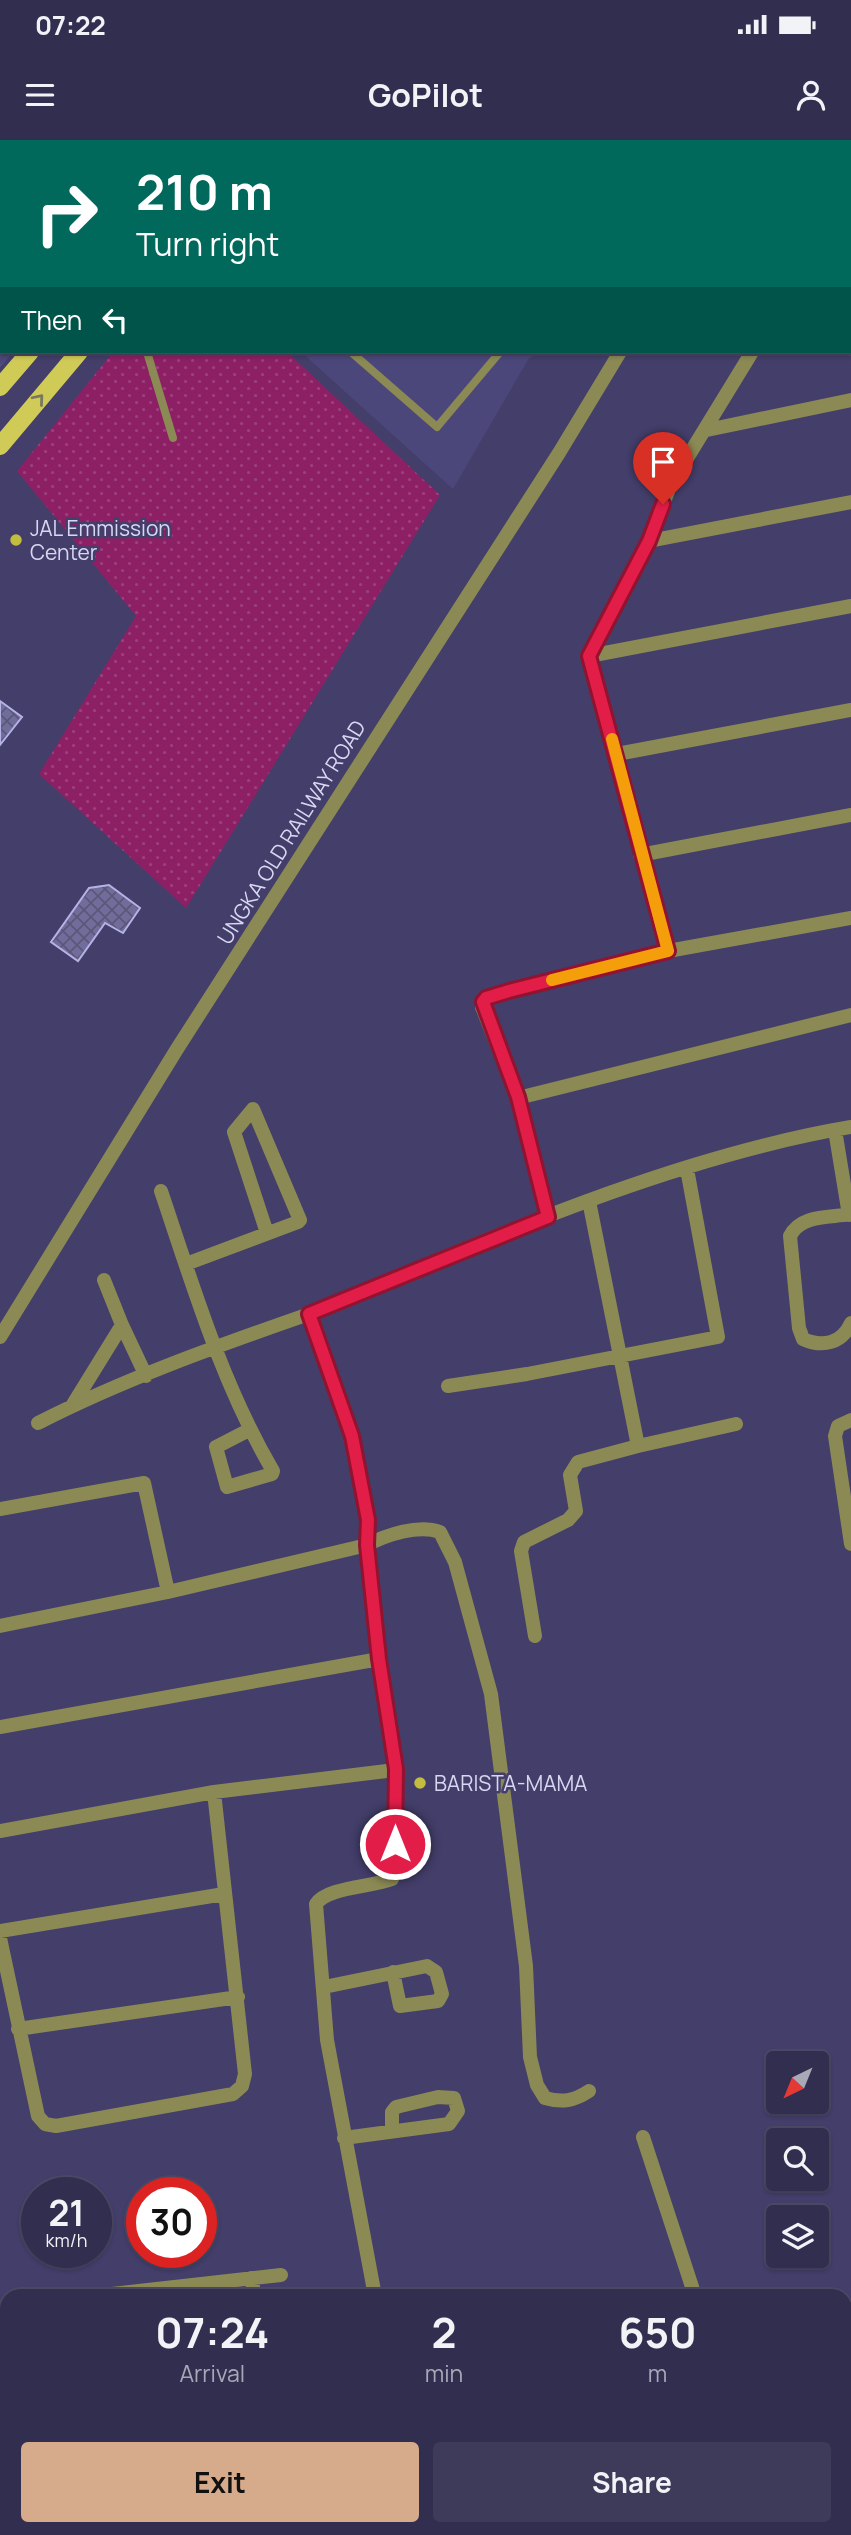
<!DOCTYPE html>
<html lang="en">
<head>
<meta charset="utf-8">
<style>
  :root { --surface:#322e50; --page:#3d3a5a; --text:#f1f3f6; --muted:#a8a8b7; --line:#4d4a67; --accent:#d6ab8b }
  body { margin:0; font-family:Manrope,sans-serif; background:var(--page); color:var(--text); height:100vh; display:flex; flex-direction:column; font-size:26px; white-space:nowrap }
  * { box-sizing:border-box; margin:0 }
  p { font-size:23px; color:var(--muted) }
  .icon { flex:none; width:38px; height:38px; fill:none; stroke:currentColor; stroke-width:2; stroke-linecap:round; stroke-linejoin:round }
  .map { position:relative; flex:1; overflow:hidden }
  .sheet { position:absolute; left:0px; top:2149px; width:852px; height:247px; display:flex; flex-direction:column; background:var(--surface); border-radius:21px 21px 0 0; box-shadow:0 2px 5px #0004,0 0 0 2px var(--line) }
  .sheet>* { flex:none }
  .top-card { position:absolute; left:0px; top:0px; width:852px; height:214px; box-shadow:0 2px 5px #0004,0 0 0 2px var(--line); background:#00695c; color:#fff; overflow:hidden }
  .needle { width:46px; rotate:223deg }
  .controls { position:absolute; left:766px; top:1911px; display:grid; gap:14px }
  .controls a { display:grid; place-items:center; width:63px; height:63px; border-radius:7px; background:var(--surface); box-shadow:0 2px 5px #0004,0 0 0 2px var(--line); font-size:35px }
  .speed { position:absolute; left:21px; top:2037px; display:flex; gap:14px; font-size:35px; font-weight:700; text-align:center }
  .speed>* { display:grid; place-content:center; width:91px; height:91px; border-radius:50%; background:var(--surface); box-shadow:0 2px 5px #0004,0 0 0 2px var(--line); line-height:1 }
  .speed small { font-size:18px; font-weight:400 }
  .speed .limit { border:10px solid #d22; background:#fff; color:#111 }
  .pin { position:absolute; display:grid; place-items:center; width:60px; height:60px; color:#fff; margin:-72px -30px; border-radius:50% 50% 50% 0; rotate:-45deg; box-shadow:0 0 7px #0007 }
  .pin .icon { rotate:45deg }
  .me { position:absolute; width:77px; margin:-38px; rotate:0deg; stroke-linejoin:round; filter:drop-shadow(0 0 5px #0008) }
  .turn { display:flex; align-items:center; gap:24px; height:147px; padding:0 21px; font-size:32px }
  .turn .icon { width:91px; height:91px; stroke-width:2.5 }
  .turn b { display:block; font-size:49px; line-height:60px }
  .then { display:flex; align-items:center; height:66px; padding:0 21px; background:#0003; gap:14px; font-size:26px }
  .eta { display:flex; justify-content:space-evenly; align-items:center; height:119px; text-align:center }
  .eta b { font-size:42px; font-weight:700; line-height:49px }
  .cta { display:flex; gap:14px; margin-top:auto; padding:14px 21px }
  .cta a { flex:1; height:80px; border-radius:7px; background:var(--accent); color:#111; font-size:28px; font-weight:700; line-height:80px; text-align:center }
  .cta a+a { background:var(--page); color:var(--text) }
  .status { display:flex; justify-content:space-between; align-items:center; height:49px; padding:0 35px; background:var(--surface); direction:ltr }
  .status svg { height:19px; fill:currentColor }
  header { display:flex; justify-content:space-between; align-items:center; height:91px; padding:0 21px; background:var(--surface); font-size:32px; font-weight:700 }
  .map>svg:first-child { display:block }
</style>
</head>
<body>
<div class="status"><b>07:22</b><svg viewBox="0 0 49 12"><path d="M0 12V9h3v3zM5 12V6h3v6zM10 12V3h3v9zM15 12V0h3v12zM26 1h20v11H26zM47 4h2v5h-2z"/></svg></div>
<header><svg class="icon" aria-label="menu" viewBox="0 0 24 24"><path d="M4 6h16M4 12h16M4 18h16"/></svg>GoPilot<svg class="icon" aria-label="person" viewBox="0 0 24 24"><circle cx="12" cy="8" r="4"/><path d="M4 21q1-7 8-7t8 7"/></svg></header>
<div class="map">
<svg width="851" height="2395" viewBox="0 0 851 2395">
  <defs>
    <pattern id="industrial-furrows" width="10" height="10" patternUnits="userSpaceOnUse" patternTransform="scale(1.75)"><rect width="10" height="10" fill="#4c477a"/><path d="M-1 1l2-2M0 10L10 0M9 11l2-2" fill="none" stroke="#65618d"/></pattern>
    <pattern id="grass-dots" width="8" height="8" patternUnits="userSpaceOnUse" patternTransform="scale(1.75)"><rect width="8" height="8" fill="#8d2065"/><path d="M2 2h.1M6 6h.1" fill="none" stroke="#9c407c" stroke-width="1.8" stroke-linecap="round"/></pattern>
    <pattern id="building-cross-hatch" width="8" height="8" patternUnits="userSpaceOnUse" patternTransform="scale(1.75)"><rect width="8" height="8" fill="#706c9c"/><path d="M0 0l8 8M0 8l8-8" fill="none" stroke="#5b5877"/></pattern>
  </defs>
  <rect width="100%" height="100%" fill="#433e6a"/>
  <path fill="#4c477a" d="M287,0H687L286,2Z
    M301,212H545L529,218L453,349Z"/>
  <path fill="url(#industrial-furrows)" d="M0,20L2,212H13L0,227Z"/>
  <path fill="url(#grass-dots)" d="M113,212H287L440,355L186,768L39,634L136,476L17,331Z"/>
  <path fill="url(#building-cross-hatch)" stroke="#b5b3e6" stroke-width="2" d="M0,561L22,577L0,605Z
    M109,745L140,768L123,793L105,783L78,821L51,802L89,748Z"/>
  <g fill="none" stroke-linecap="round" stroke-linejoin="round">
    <path stroke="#8b8954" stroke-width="8" d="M375,0L377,2
      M282,2L283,0
      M333,2L335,0
      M629,2L630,0
      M674,2L675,0
      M0,104L2,106
      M147,212L173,298
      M351,212L437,287L500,212"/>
    <path stroke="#8b8954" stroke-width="14" d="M747,2L748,0
      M850,160H851
      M707,290L851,260
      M649,401L851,362
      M589,516L851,466
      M617,614L851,570
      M640,715L851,675
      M668,811L589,516L649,401L670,346L752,212
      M518,958L851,875
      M835,990L849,1075
      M161,1051C193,1146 222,1244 273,1331L272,1334L227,1347L216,1307L249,1290
      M851,1074C830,1078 801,1074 790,1096L799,1188L803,1199C823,1208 842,1203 851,1183
      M548,1077L518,958L482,867L486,857L668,811L851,778
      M186,1124L298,1082L300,1080L253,969L234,992L267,1093
      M122,1185L146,1236
      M0,1197L177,909L559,313L620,212
      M448,1246L527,1234L718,1197L687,1029
      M72,1266L122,1185L104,1140
      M851,1280L838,1286L835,1296L851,1404
      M38,1283C124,1239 217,1206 309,1174
      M638,1306L736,1284
      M0,1369L144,1343L168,1452
      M0,1486L168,1452L367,1405C386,1395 418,1384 440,1392L455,1422L491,1554L526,1826L530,1917L537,1945L545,1958C562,1963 574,1961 589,1951
      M535,1496L521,1411L524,1402L568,1380L576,1371L570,1335L578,1322L638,1306L589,1061
      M0,1587L379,1519
      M0,1691L214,1652L395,1630
      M0,1791L224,1754
      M0,1798L38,1976L45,1984L56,1986L233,1954L242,1946L245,1934L214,1652
      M324,1847L427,1826L436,1832L442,1854L438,1861L400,1866L393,1832
      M18,1889L238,1857
      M643,1997L695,2156
      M344,1998L449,1984L458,1971L454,1958L438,1957L396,1967L392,1972V1989
      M251,2138L255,2156
      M94,2156L281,2135
      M375,2156L327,1900L316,1764C327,1747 372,1747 392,1739L395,1730V1630L379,1519L367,1405L368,1380L352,1296L309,1174C480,1103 667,1018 851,987
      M0,2324L7,2323
      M845,2332L851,2330
      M218,2389L219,2395
      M301,2389L302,2395
      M519,2389L520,2395
      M673,2389L676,2395
      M773,2389L775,2395
      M79,2395L110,2389
      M631,2395L662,2389"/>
    <path stroke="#d0cb56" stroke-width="18" d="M205,2L207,0
      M252,2L253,0
      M0,247L30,212
      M0,306L79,212"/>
  </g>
  <defs><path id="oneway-chevron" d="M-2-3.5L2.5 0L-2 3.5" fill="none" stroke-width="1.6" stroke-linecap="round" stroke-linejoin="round" transform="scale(1.75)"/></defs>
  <use stroke="#7b7662" href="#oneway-chevron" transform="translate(39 259) rotate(-50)"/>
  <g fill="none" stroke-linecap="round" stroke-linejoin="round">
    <defs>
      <path id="route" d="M395,1704L396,1629L379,1519L367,1405L368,1380L352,1296L309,1174L548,1077L518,957L483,862L486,858L509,851L668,811L589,516L649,401L663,364"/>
    </defs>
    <use href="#route" stroke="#92132f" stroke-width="18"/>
    <use href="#route" stroke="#e11d48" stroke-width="12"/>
    <path stroke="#f59e0b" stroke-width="12" d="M552,840L668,811L612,599"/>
  </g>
  <g fill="#c2bd3f" stroke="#433e6a" stroke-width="2.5">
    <circle cx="16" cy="400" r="7"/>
    <circle cx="420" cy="1643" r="7"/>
  </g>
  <g text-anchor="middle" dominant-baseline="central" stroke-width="5" stroke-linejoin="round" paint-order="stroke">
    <g font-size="21" fill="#d8d7f2" stroke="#433e6a" text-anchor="start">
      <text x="30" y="388">JAL Emmission<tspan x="30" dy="24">Center</tspan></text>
      <text x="434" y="1643">BARISTA-MAMA</text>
    </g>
    <g font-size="21" fill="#d8d7f2" stroke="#433e6a">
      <text transform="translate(291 692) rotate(-58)">UNGKA OLD RAILWAY ROAD</text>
    </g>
  </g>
</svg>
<div class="controls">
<a><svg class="needle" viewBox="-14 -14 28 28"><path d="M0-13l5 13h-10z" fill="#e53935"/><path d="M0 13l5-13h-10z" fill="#a8a8b7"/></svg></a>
<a><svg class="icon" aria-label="search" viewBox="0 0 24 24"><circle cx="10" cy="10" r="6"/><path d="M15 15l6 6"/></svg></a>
<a><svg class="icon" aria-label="layers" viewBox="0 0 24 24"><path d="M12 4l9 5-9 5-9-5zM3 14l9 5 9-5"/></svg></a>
</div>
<div class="speed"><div>21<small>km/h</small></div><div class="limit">30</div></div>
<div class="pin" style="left:663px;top:364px;background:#d93025"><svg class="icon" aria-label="arrive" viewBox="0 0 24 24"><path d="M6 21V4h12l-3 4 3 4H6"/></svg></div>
<svg class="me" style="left:395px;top:1704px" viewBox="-20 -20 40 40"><circle r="17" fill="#e11d48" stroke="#fff" stroke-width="3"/><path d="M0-11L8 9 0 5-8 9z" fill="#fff"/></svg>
<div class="top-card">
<div class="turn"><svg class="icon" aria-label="right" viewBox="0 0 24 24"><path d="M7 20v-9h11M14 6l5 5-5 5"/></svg><div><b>210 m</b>Turn right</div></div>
<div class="then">Then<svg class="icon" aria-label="left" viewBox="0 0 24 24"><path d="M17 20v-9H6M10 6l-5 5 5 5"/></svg></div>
</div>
<section class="sheet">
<div class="eta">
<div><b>07:24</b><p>Arrival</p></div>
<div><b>2</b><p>min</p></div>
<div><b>650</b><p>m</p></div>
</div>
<div class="cta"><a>Exit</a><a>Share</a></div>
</section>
</div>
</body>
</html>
